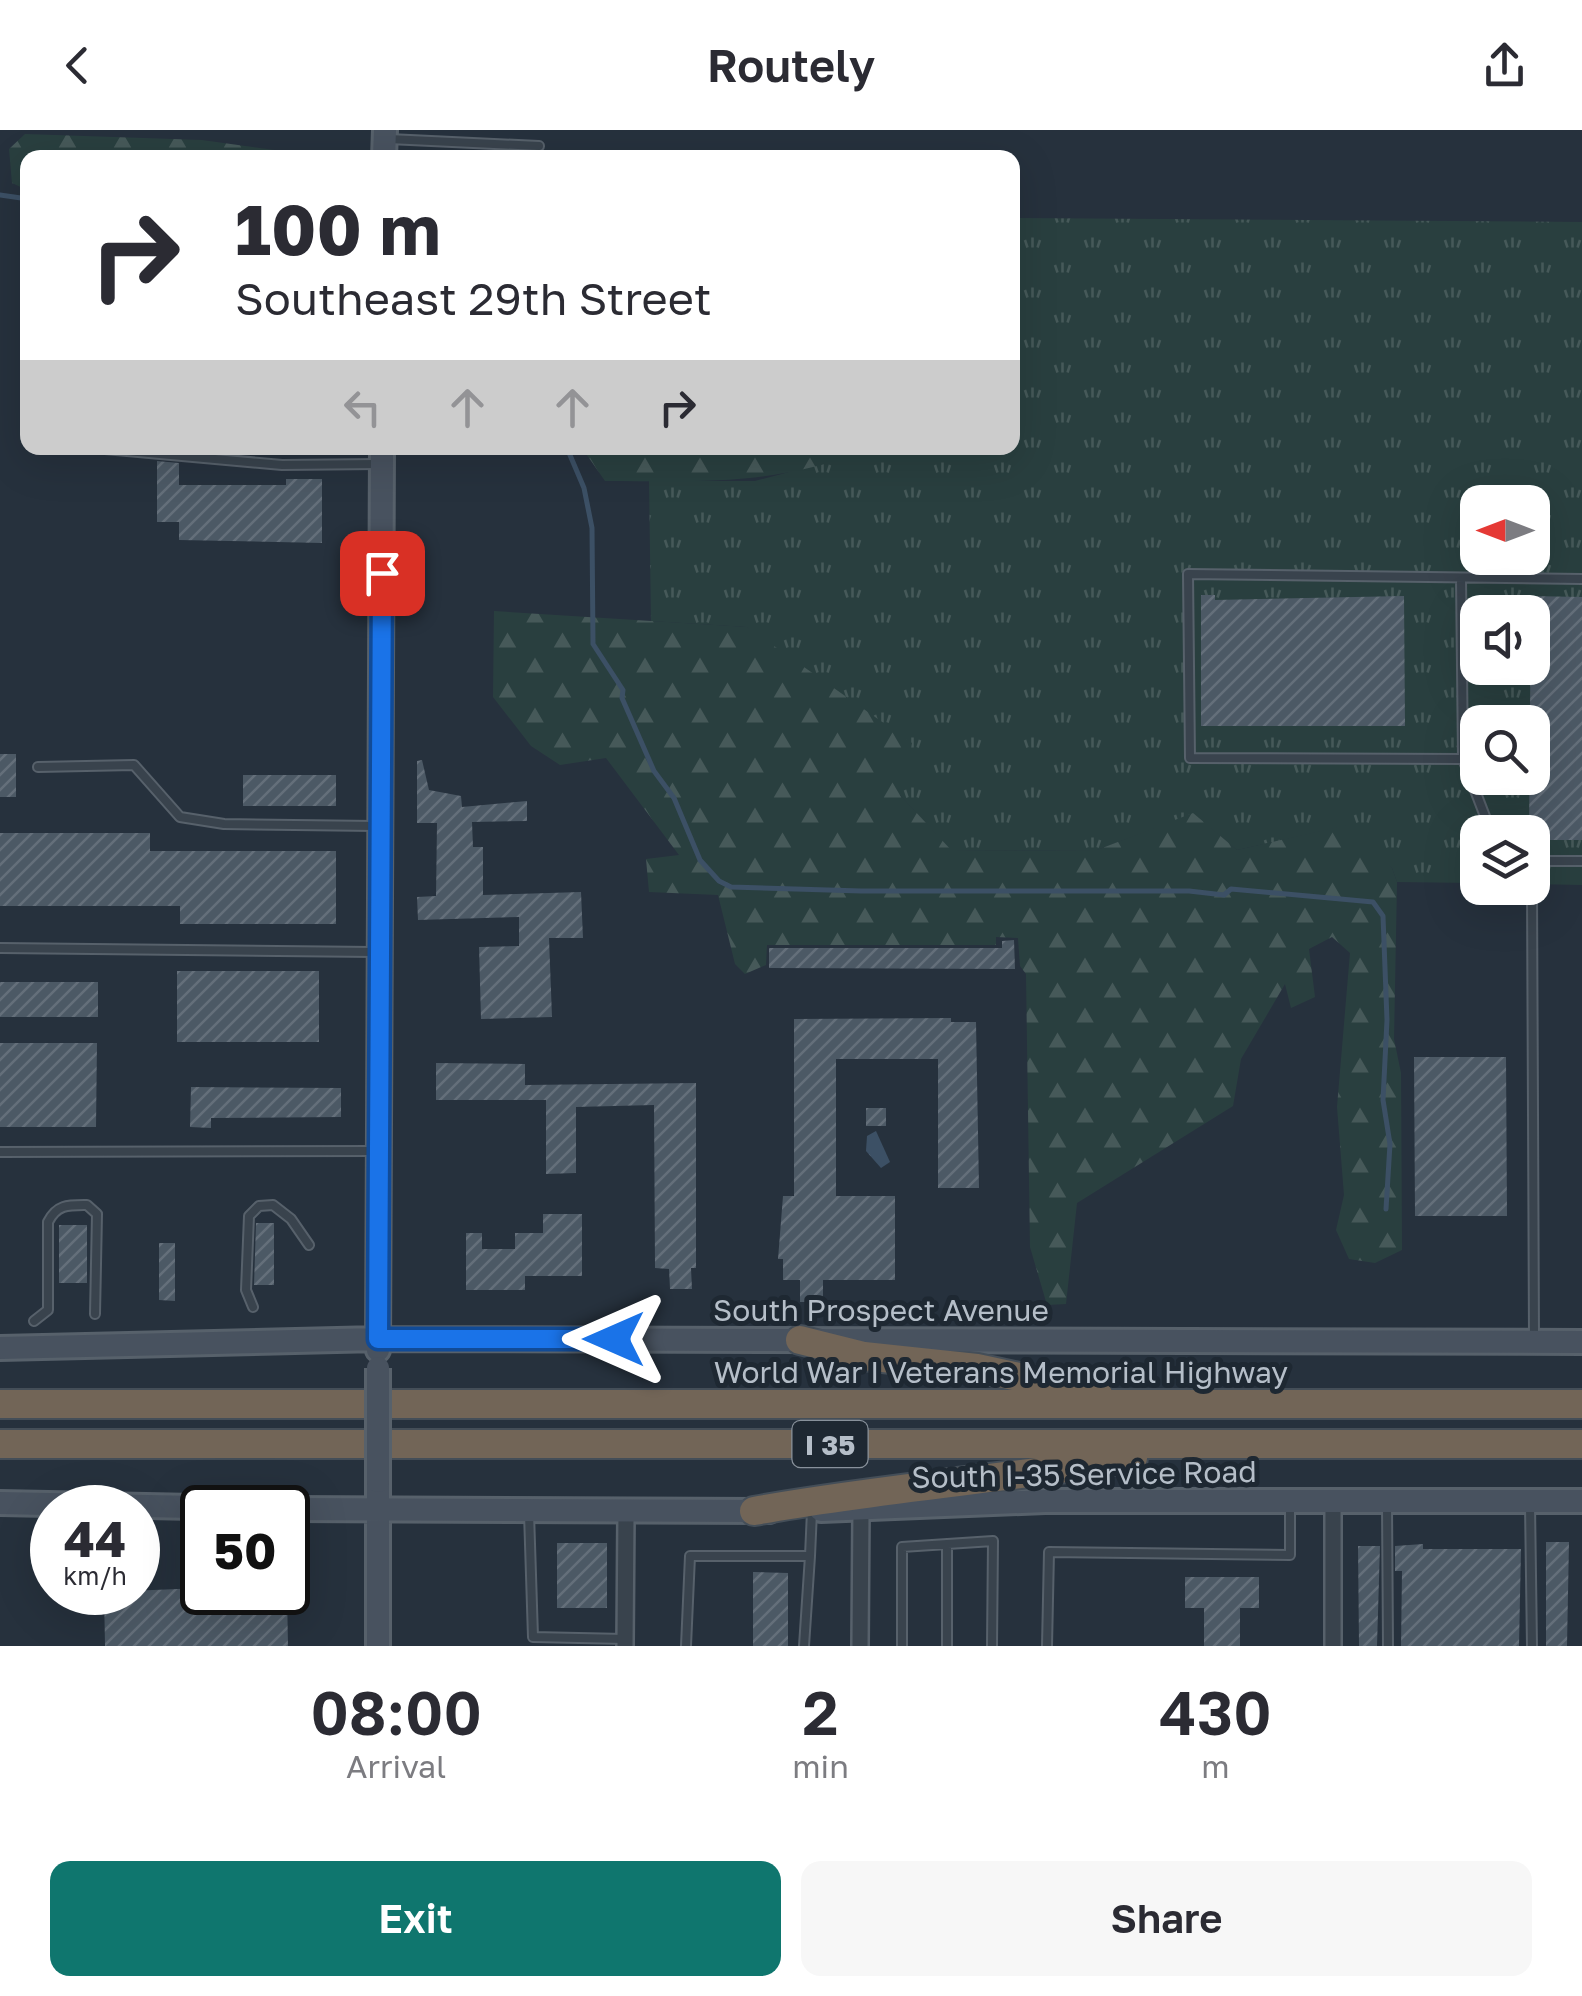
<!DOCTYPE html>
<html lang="en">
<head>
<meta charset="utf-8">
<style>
  :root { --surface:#fff; --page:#f7f7f7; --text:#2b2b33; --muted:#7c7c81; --accent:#0f766e }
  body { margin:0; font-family:"Golos Text",sans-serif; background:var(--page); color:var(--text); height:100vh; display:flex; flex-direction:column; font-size:38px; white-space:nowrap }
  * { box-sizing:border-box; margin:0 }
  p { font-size:32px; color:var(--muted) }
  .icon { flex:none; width:55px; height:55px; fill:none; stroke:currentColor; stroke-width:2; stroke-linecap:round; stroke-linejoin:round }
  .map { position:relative; height:1516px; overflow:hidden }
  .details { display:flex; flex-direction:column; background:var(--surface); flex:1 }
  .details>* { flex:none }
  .top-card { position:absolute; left:20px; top:20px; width:1000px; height:305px; border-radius:20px; box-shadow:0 10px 40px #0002; background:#fff; color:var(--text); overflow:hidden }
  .needle { width:65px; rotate:270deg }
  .tools { position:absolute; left:1460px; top:355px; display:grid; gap:20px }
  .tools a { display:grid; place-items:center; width:90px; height:90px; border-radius:20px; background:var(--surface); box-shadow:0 10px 40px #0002; font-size:50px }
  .speed { position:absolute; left:30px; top:1355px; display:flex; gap:20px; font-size:50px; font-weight:700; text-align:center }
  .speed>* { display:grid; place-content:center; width:130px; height:130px; border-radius:50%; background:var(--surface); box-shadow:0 10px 40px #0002; line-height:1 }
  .speed small { font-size:25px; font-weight:400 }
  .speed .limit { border:5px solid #111; border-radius:15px; background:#fff; color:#111 }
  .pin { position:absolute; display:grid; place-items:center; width:85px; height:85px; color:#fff; margin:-42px; border-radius:20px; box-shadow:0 5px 15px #0006 }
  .me { position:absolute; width:110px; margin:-55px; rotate:270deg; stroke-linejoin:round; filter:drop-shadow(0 0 8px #0008) }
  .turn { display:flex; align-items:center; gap:35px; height:210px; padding:0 50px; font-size:45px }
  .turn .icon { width:130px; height:130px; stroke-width:2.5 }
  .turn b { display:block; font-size:70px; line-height:85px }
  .lanes { display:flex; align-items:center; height:95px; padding:0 50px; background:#0003; justify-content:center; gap:50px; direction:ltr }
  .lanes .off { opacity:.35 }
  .eta { display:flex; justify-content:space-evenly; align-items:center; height:170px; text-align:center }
  .eta b { font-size:60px; font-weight:600; line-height:70px }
  .primary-button { display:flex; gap:20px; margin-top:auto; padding:20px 50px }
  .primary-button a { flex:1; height:115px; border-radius:20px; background:var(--accent); color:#fff; font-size:40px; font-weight:600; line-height:115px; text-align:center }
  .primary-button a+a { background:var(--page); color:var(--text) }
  header { display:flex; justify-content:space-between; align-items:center; height:130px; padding:0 50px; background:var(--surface); font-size:45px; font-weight:600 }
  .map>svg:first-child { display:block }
</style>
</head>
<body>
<header><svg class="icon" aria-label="back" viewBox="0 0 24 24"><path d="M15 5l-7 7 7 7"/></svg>Routely<svg class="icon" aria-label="share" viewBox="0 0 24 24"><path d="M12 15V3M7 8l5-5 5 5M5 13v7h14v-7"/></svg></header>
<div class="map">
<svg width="1582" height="1516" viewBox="0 0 1582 1516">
  <defs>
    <pattern id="grass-tufts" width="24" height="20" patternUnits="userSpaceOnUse" patternTransform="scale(2.5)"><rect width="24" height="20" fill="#293f3f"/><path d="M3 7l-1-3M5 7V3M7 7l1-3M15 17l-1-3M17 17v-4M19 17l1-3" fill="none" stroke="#465959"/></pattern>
    <pattern id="forest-firs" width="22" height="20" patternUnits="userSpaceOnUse" patternTransform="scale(2.5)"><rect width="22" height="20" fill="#293f3f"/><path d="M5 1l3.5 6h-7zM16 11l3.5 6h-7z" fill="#465959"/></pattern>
    <pattern id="water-ripples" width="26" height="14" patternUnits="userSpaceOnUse" patternTransform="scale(2.5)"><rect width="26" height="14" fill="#3c5065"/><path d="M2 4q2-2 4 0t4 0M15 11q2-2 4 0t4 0" fill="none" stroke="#56677a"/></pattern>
    <pattern id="building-hatch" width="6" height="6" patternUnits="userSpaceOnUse" patternTransform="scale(2.5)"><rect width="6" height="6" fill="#4c5965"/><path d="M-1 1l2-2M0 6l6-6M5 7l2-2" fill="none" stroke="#646f7a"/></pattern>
  </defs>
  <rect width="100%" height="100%" fill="#26313d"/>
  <path fill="url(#grass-tufts)" fill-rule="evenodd" d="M1013,88L1582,92V755L1533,754L1532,702H1478L1477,753L1397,752L1392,738L1349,695L1237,720L1193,684L1097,720L951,721L747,497L651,491L649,351H755L856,324V318H1012ZM1478,372H1532V428H1478ZM1478,482H1532V538H1478ZM1478,592H1532V648H1478Z"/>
  <path fill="url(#forest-firs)" d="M25,4L202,10L326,27L28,28L27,60L12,53L9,19Z
    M582,318H856L857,324C764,356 701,351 605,351Z
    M494,481L747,497L912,613L900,665L952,721L1097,720L1193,683L1237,720L1355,693L1392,738L1397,752L1394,909L1401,943L1402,1120L1375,1133L1349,1129L1336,1100L1344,1065L1337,977L1350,823L1332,807L1309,819L1315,867L1291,878L1285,854L1241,929L1233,976L1077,1073L1066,1174L1047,1175L1030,1117L1026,844L1020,836L1018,808L996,807V815H767L766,835L745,844L735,834L718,765L649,762L646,729L679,725L606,628L560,635L531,616L493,567Z"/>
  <path fill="url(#water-ripples)" d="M876,1001L890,1032L881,1038L866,1021L867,1006Z"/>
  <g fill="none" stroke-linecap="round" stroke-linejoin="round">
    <path stroke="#3c5065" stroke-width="5" d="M0,65L28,69
      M567,318L584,358L592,398L593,514L623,560L622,568L654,641L674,668L700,730L719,751L731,757L861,761H1189L1224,765L1231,759L1373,772L1383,786L1387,890L1383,970L1390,1014L1386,1079"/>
  </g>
  <path fill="url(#building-hatch)" d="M157,331L179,333V355H286V349H322V413L179,410V392H157Z
    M1201,465H1215V470L1404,466L1405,596H1201Z
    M1531,466L1582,467V710H1532L1529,702Z
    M0,624H16V667H0Z
    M422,630L429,660L461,666L462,677L527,671V691L472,692L473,717H483V765L581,762L583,808H549L552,887L481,889L479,817L519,816V787L418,790L417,767L436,766L437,693H417V631Z
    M243,645H336V676H243Z
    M0,703H150V721H336V794H180V776H0Z
    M1014,810L1015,839L769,838V818H1002V811Z
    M177,841H319V912H177Z
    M0,852H98V887H0Z
    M951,888V892H976L979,1058H938V929H836V1066H895V1150H823V1172H800V1150H783V1129H778L783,1066H794V889Z
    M0,913H97L96,997H0Z
    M1414,927H1506L1507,1086H1415Z
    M436,933L525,934V955L696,953V1138H691L692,1159H670L669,1139L655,1138L654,975L576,977V1043L546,1044V970H436Z
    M191,957L341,958V987L211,988V998L190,997Z
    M866,978H886V996H866Z
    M543,1084H582V1146H525V1160H466V1103H482V1119H515V1103H543Z
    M256,1093H274V1155H254Z
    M59,1095H87V1153H59Z
    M159,1113H175V1171L159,1170Z
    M1546,1412H1569L1567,1516H1546Z
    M557,1413H607V1478H557Z
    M1423,1414V1419H1521L1519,1516H1401L1402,1441H1395V1416Z
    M1358,1416H1380L1377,1516H1359Z
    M753,1442L788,1443V1516H753Z
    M1185,1447H1259V1478H1240V1516H1204V1478H1185Z
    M202,1458V1462H287L288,1516H105L104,1462Z"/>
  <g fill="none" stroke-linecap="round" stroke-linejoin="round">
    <defs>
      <path id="lane" d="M389,9L539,16
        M94,318L282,335L378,334
        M1461,448L1463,629
        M38,637L134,635L180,687L224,694L375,696
        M1491,702L1463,629L1190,628L1188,444L1582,449
        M1532,731H1582
        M1532,758L1534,1208
        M0,818L374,822
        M0,1022L375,1021
        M253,1177L246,1160L249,1086L259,1076L273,1075L291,1089L309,1115
        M34,1191L48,1180V1092C57,1074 69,1075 87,1075L97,1084L95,1184
        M1387,1375L1388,1516
        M1530,1375L1532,1516
        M529,1383L533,1507L625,1509
        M686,1516L690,1426H810L812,1381
        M804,1516L810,1426
        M902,1516V1417L993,1411L992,1516
        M947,1516V1414
        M1047,1516L1049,1422L1290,1425V1375"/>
      <path id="street" d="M625,1516L626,1382
        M860,1516L861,1380
        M1333,1516V1370"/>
      <path id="secondary" d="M384,28L385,0
        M0,1218L378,1209L1582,1212
        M378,1220L382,318
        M0,1373L244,1378
        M288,1379L769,1381
        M821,1380L1045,1371H1582
        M378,1516V1351"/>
      <path id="highway" d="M800,1210L864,1226L977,1238L1098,1264
        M0,1274H1582
        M0,1314H1582
        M754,1381C880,1358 1007,1349 1133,1328"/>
    </defs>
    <use href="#lane" stroke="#57616b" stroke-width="12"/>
    <use href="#street" stroke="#57616b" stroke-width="20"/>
    <use href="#secondary" stroke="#57616b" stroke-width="28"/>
    <use href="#highway" stroke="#444e58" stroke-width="32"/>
    <use href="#lane" stroke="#39434d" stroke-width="8"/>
    <use href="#street" stroke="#39434d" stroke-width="15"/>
    <use href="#secondary" stroke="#48525f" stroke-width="22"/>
    <use href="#highway" stroke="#726557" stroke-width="28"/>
    <defs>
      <path id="secondary-bridge" d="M378,1238V1351"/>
    </defs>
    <use href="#secondary-bridge" stroke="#57616b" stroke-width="28" stroke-linecap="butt"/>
    <use href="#secondary-bridge" stroke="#48525f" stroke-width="22"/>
  </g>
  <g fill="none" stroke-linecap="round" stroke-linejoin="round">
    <defs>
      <path id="route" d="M382,443L378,1209H614"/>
    </defs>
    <use href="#route" stroke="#114b97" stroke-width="25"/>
    <use href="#route" stroke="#1a73e8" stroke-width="18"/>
  </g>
  <g text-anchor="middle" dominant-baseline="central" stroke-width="10" stroke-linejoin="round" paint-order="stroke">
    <rect fill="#1e2832" stroke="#88919b" stroke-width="2.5" x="792.5" y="1291" width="75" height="46" rx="8"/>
    <g font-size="28" font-weight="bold" fill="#b5bec8">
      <text x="830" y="1314">I 35</text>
    </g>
    <g font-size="30" fill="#b5bec8" stroke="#1e2832">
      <text x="881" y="1180">South Prospect Avenue</text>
      <text x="1001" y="1242">World War I Veterans Memorial Highway</text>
      <text transform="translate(1084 1344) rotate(-1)">South I-35 Service Road</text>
    </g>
  </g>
</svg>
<div class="tools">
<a><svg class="needle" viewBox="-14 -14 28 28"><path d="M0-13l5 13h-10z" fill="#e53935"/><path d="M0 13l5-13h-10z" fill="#7c7c81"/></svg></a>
<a><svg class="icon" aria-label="sound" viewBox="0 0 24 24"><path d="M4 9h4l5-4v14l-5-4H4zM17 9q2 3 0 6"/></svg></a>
<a><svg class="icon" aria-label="search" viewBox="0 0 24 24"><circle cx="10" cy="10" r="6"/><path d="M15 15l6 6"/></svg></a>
<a><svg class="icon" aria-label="layers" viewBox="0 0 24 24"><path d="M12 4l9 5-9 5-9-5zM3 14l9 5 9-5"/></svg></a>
</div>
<div class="speed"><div>44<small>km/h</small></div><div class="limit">50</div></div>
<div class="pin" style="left:382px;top:443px;background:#d93025"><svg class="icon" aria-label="arrive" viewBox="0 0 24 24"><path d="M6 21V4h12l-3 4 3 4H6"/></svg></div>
<svg class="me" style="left:614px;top:1209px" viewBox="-20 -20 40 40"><path d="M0-17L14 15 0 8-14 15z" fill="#1a73e8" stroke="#fff" stroke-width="4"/></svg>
<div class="top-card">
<div class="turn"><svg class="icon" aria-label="right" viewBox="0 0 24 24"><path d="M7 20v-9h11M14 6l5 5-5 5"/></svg><div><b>100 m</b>Southeast 29th Street</div></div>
<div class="lanes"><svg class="icon off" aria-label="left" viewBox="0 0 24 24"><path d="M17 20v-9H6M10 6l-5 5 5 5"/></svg><svg class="icon off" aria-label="ahead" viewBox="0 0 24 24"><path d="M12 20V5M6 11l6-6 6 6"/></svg><svg class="icon off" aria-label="ahead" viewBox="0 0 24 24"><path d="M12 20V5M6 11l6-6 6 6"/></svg><svg class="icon" aria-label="right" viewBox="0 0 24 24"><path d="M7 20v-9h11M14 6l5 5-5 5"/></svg></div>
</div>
</div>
<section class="details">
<div class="eta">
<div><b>08:00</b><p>Arrival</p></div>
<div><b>2</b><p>min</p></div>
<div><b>430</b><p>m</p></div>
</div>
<div class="primary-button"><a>Exit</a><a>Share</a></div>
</section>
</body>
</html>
